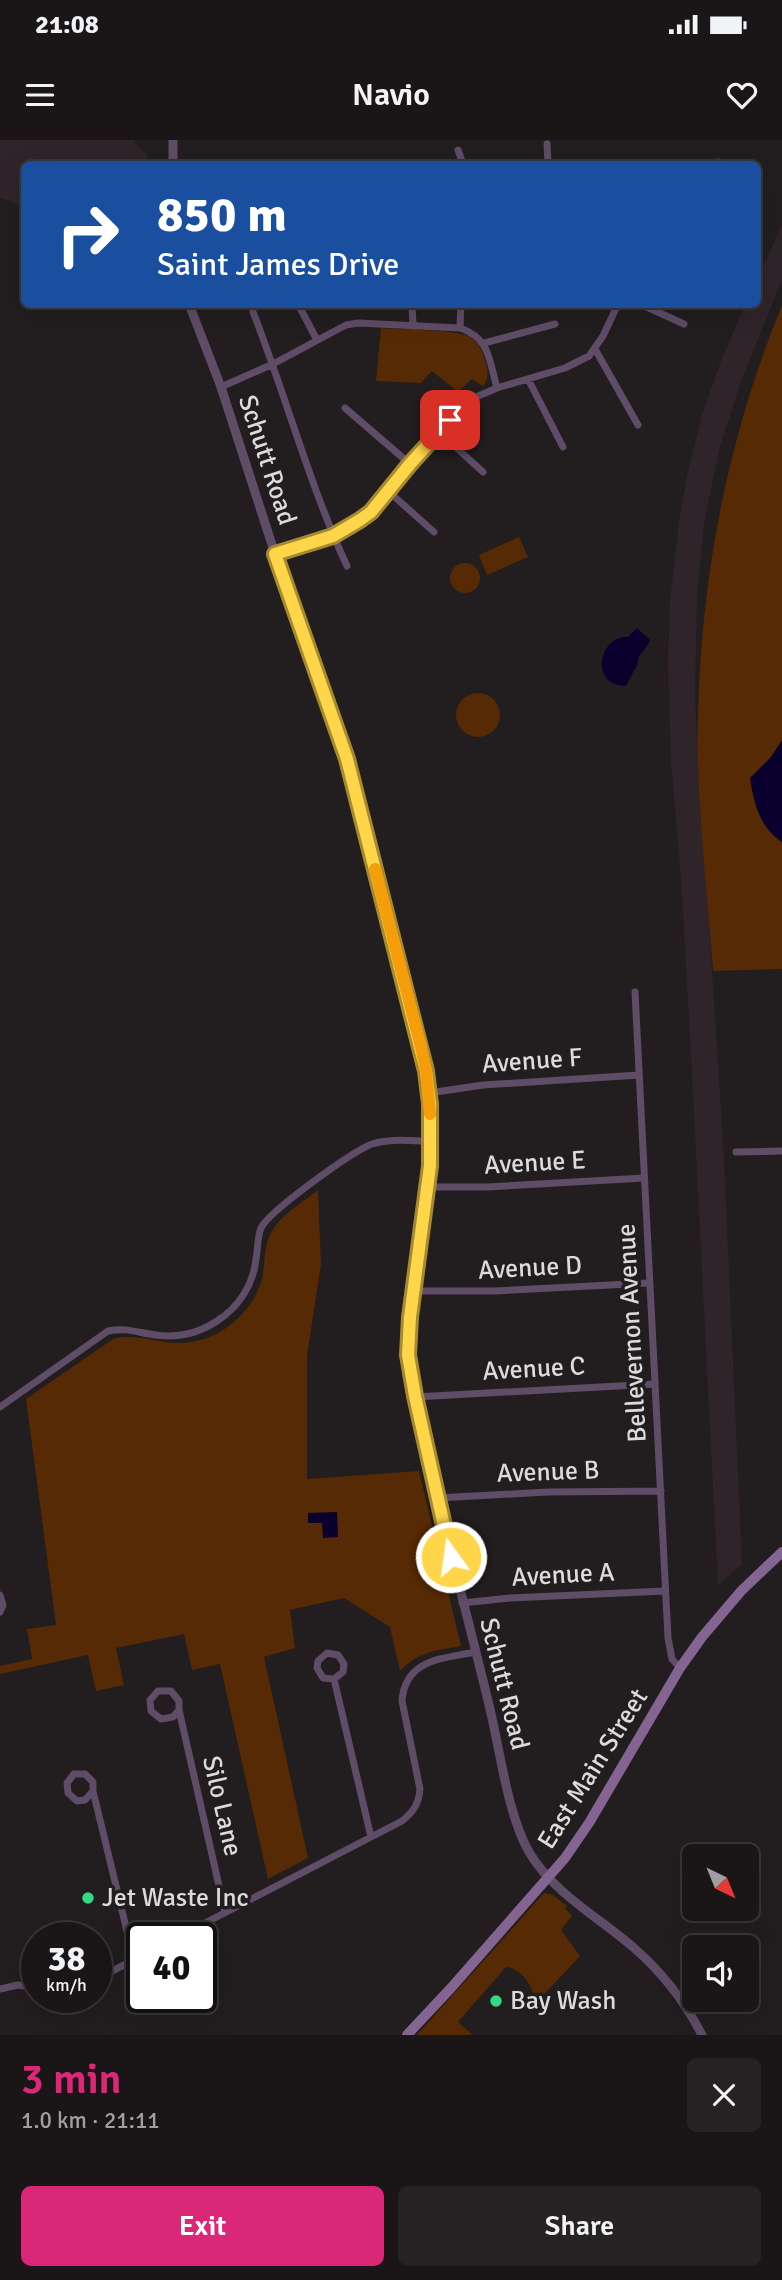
<!DOCTYPE html>
<html lang="en">
<head>
<meta charset="utf-8">
<style>
  :root { --surface:#1a1617; --page:#272324; --text:#f1f3f6; --muted:#9f9fa1; --line:#383536; --accent:#db2777 }
  body { margin:0; font-family:Signika,sans-serif; background:var(--page); color:var(--text); height:100vh; display:flex; flex-direction:column; font-size:26px; white-space:nowrap }
  * { box-sizing:border-box; margin:0 }
  p { font-size:23px; color:var(--muted) }
  .icon { flex:none; width:38px; height:38px; fill:none; stroke:currentColor; stroke-width:2; stroke-linecap:round; stroke-linejoin:round }
  .map { position:relative; height:1895px; overflow:hidden }
  .details { display:flex; flex-direction:column; background:var(--surface); flex:1 }
  .details>* { flex:none }
  .hud { position:absolute; left:21px; top:21px; width:740px; height:147px; border-radius:10px; box-shadow:0 7px 28px #0002,0 0 0 2px var(--line); background:#1a4fa0; color:#fff; overflow:hidden }
  .needle { width:46px; rotate:137deg }
  .fabs { position:absolute; left:682px; top:1704px; display:grid; gap:14px }
  .fabs a { display:grid; place-items:center; width:77px; height:77px; border-radius:10px; background:var(--surface); box-shadow:0 7px 28px #0002,0 0 0 2px var(--line); font-size:35px }
  .speed { position:absolute; left:21px; top:1782px; display:flex; gap:14px; font-size:35px; font-weight:700; text-align:center }
  .speed>* { display:grid; place-content:center; width:91px; height:91px; border-radius:50%; background:var(--surface); box-shadow:0 7px 28px #0002,0 0 0 2px var(--line); line-height:1 }
  .speed small { font-size:18px; font-weight:400 }
  .speed .limit { border:4px solid #111; border-radius:10px; background:#fff; color:#111 }
  .pin { position:absolute; display:grid; place-items:center; width:60px; height:60px; color:#fff; margin:-30px; border-radius:14px; box-shadow:0 4px 10px #0006 }
  .me { position:absolute; width:77px; margin:-38px; rotate:346deg; stroke-linejoin:round; filter:drop-shadow(0 0 5px #0008) }
  .turn { display:flex; align-items:center; gap:24px; height:147px; padding:0 21px; font-size:32px }
  .turn .icon { width:91px; height:91px; stroke-width:2.5 }
  .turn b { display:block; font-size:49px; line-height:60px }
  .round { display:grid; place-items:center; flex:none; width:74px; height:74px; border-radius:10px; background:var(--page) }
  .summary { display:flex; align-items:center; justify-content:space-between; height:119px; padding:0 21px }
  h1 { font-size:42px; font-weight:600; line-height:52px; color:var(--accent) }
  .button { display:flex; gap:14px; margin-top:auto; padding:14px 21px }
  .button a { flex:1; height:80px; border-radius:10px; background:var(--accent); color:#fff; font-size:28px; font-weight:600; line-height:80px; text-align:center }
  .button a+a { background:var(--page); color:var(--text) }
  .status { display:flex; justify-content:space-between; align-items:center; height:49px; padding:0 35px; background:var(--surface); direction:ltr }
  .status svg { height:19px; fill:currentColor }
  header { display:flex; justify-content:space-between; align-items:center; height:91px; padding:0 21px; background:var(--surface); font-size:32px; font-weight:600 }
  .map>svg:first-child { display:block }
</style>
</head>
<body>
<div class="status"><b>21:08</b><svg viewBox="0 0 49 12"><path d="M0 12V9h3v3zM5 12V6h3v6zM10 12V3h3v9zM15 12V0h3v12zM26 1h20v11H26zM47 4h2v5h-2z"/></svg></div>
<header><svg class="icon" aria-label="menu" viewBox="0 0 24 24"><path d="M4 6h16M4 12h16M4 18h16"/></svg>Navio<svg class="icon" aria-label="heart" viewBox="0 0 24 24"><path d="M12 20l-8-8c-3-5 5-10 8-4 3-6 11-1 8 4z"/></svg></header>
<div class="map">
<svg width="782" height="1895" viewBox="0 0 782 1895">
  <rect width="100%" height="100%" fill="#221d1f"/>
  <path fill="#2f2429" d="M0,0H135V4L147,14L148,24H24V67L0,58Z
    M782,85V140L741,241L719,310L705,378L697,453L695,558L724,1019L742,1424L718,1445L691,915L681,738L671,622L668,523L670,460L679,382L687,336L702,275L721,221L745,165L758,164V137Z"/>
  <path fill="#562a04" d="M782,165V829L713,831C707,747 696,661 698,577C701,435 728,297 782,165Z
    M381,188C400,190 456,189 470,197C479,203 482,211 485,220C488,231 490,237 483,246L472,239L458,252L432,231L421,243L376,241Z
    M519,397L528,417L487,435L479,415Z
    M450 438a15 15 0 1 1 30 0a15 15 0 1 1-30 0Z
    M456 575a22 22 0 1 1 44 0a22 22 0 1 1-44 0Z
    M318,1050L321,1124L307,1216V1339L419,1331L461,1506C435,1511 419,1511 400,1531L390,1487L344,1458L290,1470L295,1508L264,1517L308,1718L268,1739L220,1524L192,1530L184,1494L116,1508L124,1545L96,1551L88,1515L0,1534V1526L32,1519L27,1489L56,1485L26,1259L113,1199C143,1191 168,1211 204,1199C232,1190 257,1164 263,1135C265,1120 264,1106 271,1093C280,1075 303,1062 318,1050Z
    M544,1753L553,1755L567,1766L565,1768L572,1776L561,1790L580,1816L537,1862L534,1860C533,1845 521,1829 506,1827L458,1882L473,1895H417Z"/>
  <path fill="#09002d" d="M637,488L650,500L647,506L639,516L637,525L626,546C588,546 600,494 628,497Z
    M782,600V702C759,687 754,663 750,638L771,617Z
    M337,1372L338,1397L323,1398L322,1383H308V1373Z"/>
  <g fill="none" stroke-linecap="round" stroke-linejoin="round">
    <path stroke="#5f4c67" stroke-width="7" d="M547,4L548,24
      M458,10L463,24
      M693,24L719,22
      M298,164L317,200
      M412,164L413,186
      M640,164L684,184
      M253,172C286,256 309,344 347,426
      M460,188L461,164
      M484,203L555,184
      M595,209L638,285
      M528,239L563,307
      M221,247L273,224L346,185L358,183L460,188C490,198 489,220 497,248
      M345,268L410,324
      M439,292L483,332
      M388,351L434,392
      M275,414C309,403 343,396 371,372L410,324L461,269L476,257L497,248L565,228L589,216L603,196L618,164
      M635,852L668,1498L672,1519L680,1528
      M429,953L483,945L639,935
      M736,1012L782,1011
      M428,1047H488L644,1038
      M413,1151H495L649,1143
      M415,1257L655,1244
      M0,1267L108,1191C125,1187 139,1193 156,1195C178,1198 199,1193 217,1181C239,1167 253,1145 256,1119C258,1109 257,1098 261,1088C269,1071 353,1011 372,1004C390,998 412,1001 430,1001
      M437,1358L548,1352L661,1351
      M0,1455L3,1465L0,1472
      M462,1463L510,1458L665,1451
      M334,1539L343,1532L344,1524L338,1515L327,1513L318,1521L317,1528L323,1538L334,1539L371,1697
      M179,1570V1561L171,1551H158L150,1560L151,1571L161,1579L173,1577L179,1570L225,1772
      M93,1651V1642L85,1634H74L67,1643L68,1653L77,1661L85,1660L93,1651L134,1820
      M178,1797L402,1681C413,1672 419,1664 420,1649L402,1561C405,1519 442,1519 475,1512
      M96,1839L142,1816
      M0,1849L18,1845L37,1848"/>
    <path stroke="#5f4c67" stroke-width="9" d="M173,0V24
      M189,164L221,247L275,414L347,619L426,931C434,992 428,1049 419,1110C415,1141 407,1173 408,1204C409,1243 420,1281 428,1318C447,1401 469,1482 489,1565C500,1609 507,1673 529,1712C553,1753 600,1778 634,1808C663,1833 685,1862 702,1895"/>
    <path stroke="#846491" stroke-width="10" d="M407,1895L451,1848L565,1718L589,1683L680,1528L702,1497L742,1450L782,1412"/>
  </g>
  <g fill="none" stroke-linecap="round" stroke-linejoin="round">
    <defs>
      <path id="route" d="M450,280L410,324L371,372L360,380L333,396L275,414L347,619L426,931L430,964V1026L410,1177L408,1215L415,1256L451,1417"/>
    </defs>
    <use href="#route" stroke="#a68a30" stroke-width="18"/>
    <use href="#route" stroke="#ffd54a" stroke-width="12"/>
    <path stroke="#f59e0b" stroke-width="12" d="M375,729L421,907L426,931L430,974"/>
  </g>
  <g fill="#32d882" stroke="#221d1f" stroke-width="2.5">
    <circle cx="88" cy="1758" r="7"/>
    <circle cx="496" cy="1861" r="7"/>
  </g>
  <g text-anchor="middle" dominant-baseline="central" stroke-width="7" stroke-linejoin="round" paint-order="stroke">
    <g font-size="26" fill="#dddadb" stroke="#221d1f">
      <text transform="translate(267 320) rotate(72)">Schutt Road</text>
      <text transform="translate(532 921) rotate(-4)">Avenue F</text>
      <text transform="translate(535 1023) rotate(-3)">Avenue E</text>
      <text transform="translate(530 1128) rotate(-3)">Avenue D</text>
      <text transform="translate(632 1193) rotate(-93)">Bellevernon Avenue</text>
      <text transform="translate(534 1229) rotate(-3)">Avenue C</text>
      <text transform="translate(548 1332) rotate(-2)">Avenue B</text>
      <text transform="translate(563 1435) rotate(-3)">Avenue A</text>
      <text transform="translate(504 1544) rotate(76)">Schutt Road</text>
      <text transform="translate(593 1629) rotate(-58)">East Main Street</text>
      <text transform="translate(222 1666) rotate(77)">Silo Lane</text>
    </g>
    <g font-size="26" fill="#dddadb" stroke="#221d1f" text-anchor="start">
      <text x="102" y="1758">Jet Waste Inc</text>
      <text x="510" y="1861">Bay Wash</text>
    </g>
  </g>
</svg>
<div class="fabs">
<a><svg class="needle" viewBox="-14 -14 28 28"><path d="M0-13l5 13h-10z" fill="#e53935"/><path d="M0 13l5-13h-10z" fill="#9f9fa1"/></svg></a>
<a><svg class="icon" aria-label="sound" viewBox="0 0 24 24"><path d="M4 9h4l5-4v14l-5-4H4zM17 9q2 3 0 6"/></svg></a>
</div>
<div class="speed"><div>38<small>km/h</small></div><div class="limit">40</div></div>
<div class="pin" style="left:450px;top:280px;background:#d93025"><svg class="icon" aria-label="arrive" viewBox="0 0 24 24"><path d="M6 21V4h12l-3 4 3 4H6"/></svg></div>
<svg class="me" style="left:451px;top:1417px" viewBox="-20 -20 40 40"><circle r="17" fill="#ffd54a" stroke="#fff" stroke-width="3"/><path d="M0-11L8 9 0 5-8 9z" fill="#fff"/></svg>
<div class="hud">
<div class="turn"><svg class="icon" aria-label="right" viewBox="0 0 24 24"><path d="M7 20v-9h11M14 6l5 5-5 5"/></svg><div><b>850 m</b>Saint James Drive</div></div>
</div>
</div>
<section class="details">
<div class="summary"><div><h1>3 min</h1><p>1.0 km · 21:11</p></div><a class="round"><svg class="icon" aria-label="close" viewBox="0 0 24 24"><path d="M6 6l12 12M18 6L6 18"/></svg></a></div>
<div class="button"><a>Exit</a><a>Share</a></div>
</section>
</body>
</html>
